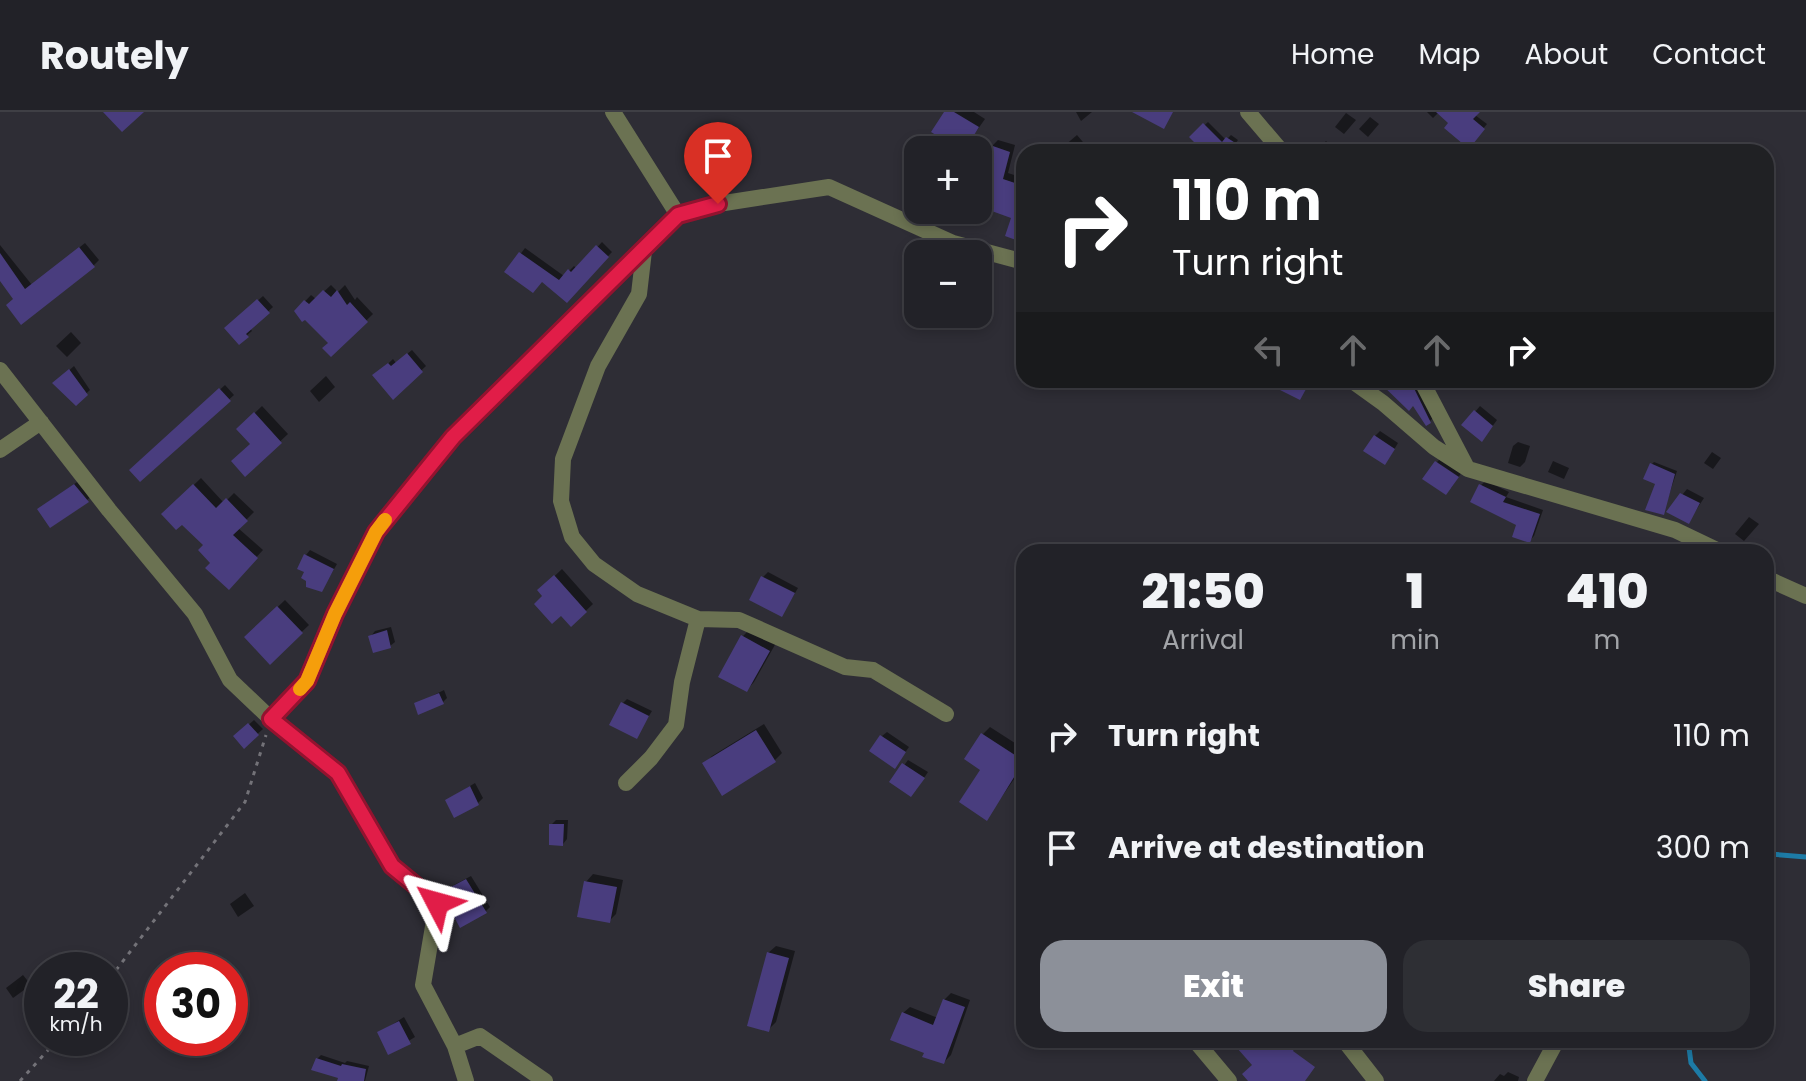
<!DOCTYPE html>
<html lang="en">
<head>
<meta charset="utf-8">
<style>
  :root { --surface:#222228; --page:#2e2f34; --text:#f1f3f6; --muted:#a2a4a8; --line:#3f3f45; --accent:#8c9099 }
  body { margin:0; font-family:Poppins,sans-serif; background:var(--page); color:var(--text); height:100vh; display:flex; flex-direction:column; font-size:30px; white-space:nowrap }
  * { box-sizing:border-box; margin:0 }
  p { font-size:26px; color:var(--muted) }
  .icon { flex:none; width:44px; height:44px; fill:none; stroke:currentColor; stroke-width:2; stroke-linecap:round; stroke-linejoin:round }
  .map { position:relative; flex:1; overflow:hidden }
  .drawer { position:absolute; left:1016px; top:432px; width:758px; height:504px; display:flex; flex-direction:column; background:var(--surface); border-radius:24px; box-shadow:0 4px 12px #0003,0 0 0 2px var(--line) }
  .drawer>* { flex:none }
  .hud { position:absolute; left:1016px; top:32px; width:758px; height:244px; border-radius:24px; box-shadow:0 4px 12px #0003,0 0 0 2px var(--line); background:#202124; color:#fff; overflow:hidden }
  .tools { position:absolute; left:904px; top:24px; display:grid; gap:16px }
  .tools a { display:grid; place-items:center; width:88px; height:88px; border-radius:16px; background:var(--surface); box-shadow:0 4px 12px #0003,0 0 0 2px var(--line); font-size:40px }
  .speed { position:absolute; left:24px; top:840px; display:flex; gap:16px; font-size:40px; font-weight:700; text-align:center }
  .speed>* { display:grid; place-content:center; width:104px; height:104px; border-radius:50%; background:var(--surface); box-shadow:0 4px 12px #0003,0 0 0 2px var(--line); line-height:1 }
  .speed small { font-size:20px; font-weight:400 }
  .speed .limit { border:12px solid #d22; background:#fff; color:#111 }
  .pin { position:absolute; display:grid; place-items:center; width:68px; height:68px; color:#fff; margin:-82px -34px; border-radius:50% 50% 50% 0; rotate:-45deg; box-shadow:0 0 8px #0007 }
  .pin .icon { rotate:45deg }
  .me { position:absolute; width:88px; margin:-44px; rotate:309deg; stroke-linejoin:round; filter:drop-shadow(0 0 6px #0008) }
  .turn { display:flex; align-items:center; gap:28px; height:168px; padding:0 24px; font-size:36px }
  .turn .icon { width:104px; height:104px; stroke-width:2.5 }
  .turn b { display:block; font-size:56px; line-height:68px }
  .lanes { display:flex; align-items:center; height:76px; padding:0 24px; background:#0003; justify-content:center; gap:40px; direction:ltr }
  .lanes .off { opacity:.35 }
  .eta { display:flex; justify-content:space-evenly; align-items:center; height:136px; text-align:center }
  .eta b { font-size:48px; font-weight:800; line-height:56px }
  .primary-button { display:flex; gap:16px; margin-top:auto; padding:16px 24px }
  .primary-button a { flex:1; height:92px; border-radius:24px; background:var(--accent); color:#fff; font-size:32px; font-weight:800; line-height:92px; text-align:center }
  .primary-button a+a { background:var(--page); color:var(--text) }
  ul { padding:0; list-style:none }
  li { display:flex; align-items:center; gap:24px; height:112px; padding:0 24px }
  li div { flex:1 }
  li b { display:block; font-size:30px }
  li em { font-style:normal }
  header { display:flex; align-items:center; gap:48px; box-sizing:border-box; height:112px; padding:0 40px; background:var(--surface); border-bottom:2px solid var(--line) }
  header strong { font-size:38px }
  nav { display:flex; gap:44px; margin-inline-start:auto; font-size:28px }
  .map>svg:first-child { display:block }
</style>
</head>
<body>
<header>
<strong>Routely</strong>
<nav><a>Home</a><a>Map</a><a>About</a><a>Contact</a></nav>
</header>
<div class="map">
<svg width="1806" height="969" viewBox="0 0 1806 969">
  <rect width="100%" height="100%" fill="#2e2d35"/>
  <path fill="#0007" d="M946,0H974L985,7L963,38Z
    M1076,0H1092L1081,9Z
    M1427,0H1478L1475,3L1487,12L1469,34L1439,0L1433,6Z
    M1346,1L1356,8L1344,22L1335,15Z
    M1370,5L1379,12L1368,25L1359,17Z
    M1208,10L1226,28L1231,23L1238,28L1233,35L1238,40H1218L1204,29L1192,25Z
    M1077,23L1088,36L1085,40H1057Z
    M998,28L1015,33L1008,61L1024,66V128L1013,104L978,92V71L992,34Z
    M1326,29L1337,40H1315Z
    M602,130L612,140L567,188L542,168L507,160L525,136L564,164L574,154L577,157Z
    M85,131L99,148L93,154L15,186L0,166V133L32,173Z
    M331,173L338,180L345,173L355,188L357,185L373,202L331,243V231L296,199L311,183L316,187Z
    M263,184L273,195L250,216L252,219L239,230L227,216Z
    M71,220L81,231L67,245L56,234Z
    M412,238L426,254L393,285L375,264L393,247L396,251Z
    M74,254L90,278L76,291L55,271Z
    M326,264L335,275L319,290L310,279Z
    M1249,268H1311L1300,286L1268,270L1262,275Z
    M1379,268H1408L1410,270L1417,268L1434,305L1430,309L1414,291L1409,296Z
    M225,273L234,283L141,367L132,358Z
    M262,294L288,322L245,362L252,332L238,317Z
    M1480,294L1497,308L1486,323L1464,313Z
    M1380,319L1398,331L1389,346L1375,324Z
    M1518,330L1530,334L1525,350L1520,355L1508,351L1513,334Z
    M1712,340L1721,346L1713,357L1704,351Z
    M1441,346L1462,360L1451,376L1437,350Z
    M1553,349L1569,356L1564,367L1548,360Z
    M1654,350L1677,359L1663,401L1651,353Z
    M83,366L95,381L87,388L48,390Z
    M201,366L224,391L234,381L254,400L238,416L263,438L229,475L213,451L205,433L182,410L164,402Z
    M1486,369L1509,380L1506,385L1543,398L1534,424L1530,428L1519,412L1481,373Z
    M1687,377L1704,386L1689,409L1669,399Z
    M1749,405L1759,412L1744,429L1735,422Z
    M310,438L337,452L322,478L306,443Z
    M562,457L593,492L571,513L540,478Z
    M768,460L798,476L782,503L763,465Z
    M285,488L309,513L270,550L246,525Z
    M391,515L395,530L390,534L371,524L375,519Z
    M750,517L776,531L754,570L747,578L743,524Z
    M444,578L447,586L443,590L416,592Z
    M627,587L652,599L636,625L623,591Z
    M254,608L263,617L244,634L236,624Z
    M764,612L782,641L775,648L705,652L712,644Z
    M990,615L1024,637V653L987,706L983,622Z
    M887,620L909,635L899,649L882,624Z
    M908,648L928,660L916,678L892,670Z
    M475,671L483,686L478,691L447,688Z
    M556,708H568L567,727L563,732L551,713Z
    M593,762L623,768L616,802L609,809L586,770Z
    M471,764L490,795L486,799L458,794L454,773Z
    M245,781L254,794L238,805L230,792Z
    M776,834L795,839L776,910L769,917L768,841Z
    M23,863L31,873L13,886L6,876Z
    M951,881L970,888L951,943L944,950L926,940L903,901L910,895L938,906L944,888Z
    M404,905L415,925L389,941L379,921Z
    M321,943L345,951L347,949L369,954L365,969H339L340,965L317,947Z
    M1508,960L1519,965L1518,969H1494L1500,962L1504,964Z"/>
  <g fill="none" stroke-linecap="round" stroke-linejoin="round">
    <path stroke="#1d7ba6" stroke-width="5" d="M1766,745L1770,742L1806,745
      M1688,928L1691,951L1705,969"/>
  </g>
  <path fill="#493d7e" d="M103,0H144L122,20Z
    M944,0H954L979,15L965,38H960L931,20Z
    M1132,0H1173L1164,17Z
    M1436,0H1480L1473,7L1485,17L1469,37L1444,16L1448,11Z
    M1203,11L1222,30L1226,25L1237,32L1232,40H1214L1203,31L1199,35L1189,25Z
    M990,33L1010,40L1003,67L1024,74V131L1005,124L1011,106L978,94V65Z
    M596,133L609,145L567,191L542,170L533,181L504,160L519,140L559,168L568,157L571,160Z
    M79,135L95,155L21,213L6,193L13,187L0,169V141L25,177Z
    M323,178L331,185L337,178L347,193L350,190L368,210L331,245L322,236L328,231L305,208L302,210L294,199L304,188L309,192Z
    M257,187L270,201L246,222L249,225L239,233L224,216Z
    M407,241L423,260L393,288L372,263L388,251L391,254Z
    M69,257L88,283L76,294L52,271Z
    M1260,268H1311L1300,288Z
    M1377,268H1399L1404,273L1410,268L1431,311L1426,314L1413,294L1409,299Z
    M219,276L231,289L140,370L129,358Z
    M1474,298L1493,314L1482,330L1461,313Z
    M254,300L282,331L245,365L231,349L250,332L236,317Z
    M1374,323L1395,337L1385,353L1363,339Z
    M1435,349L1459,365L1446,383L1422,367Z
    M1650,351L1675,362L1664,403L1645,398L1655,372L1643,367Z
    M74,372L89,390L50,416L37,397Z
    M193,372L216,396L226,386L248,409L233,423L258,446L229,478L205,456L210,451L198,438L203,433L182,413L176,418L161,402Z
    M1479,372L1506,385L1503,390L1540,402L1530,431L1512,425L1516,413L1470,390Z
    M1680,381L1700,391L1689,412L1666,400Z
    M304,442L334,457L322,480L306,475V469L301,466L304,460L297,457Z
    M554,463L587,500L571,515L561,504L552,512L534,492L542,484L537,478Z
    M761,464L795,481L782,505L749,488Z
    M277,494L303,521L270,553L244,525Z
    M387,518L391,536L373,541L368,524Z
    M741,523L770,539L747,580L718,565Z
    M439,581L444,592L418,603L414,591Z
    M621,590L649,604L637,627L609,613Z
    M248,611L259,623L244,637L233,624Z
    M756,618L776,650L722,684L702,651Z
    M981,621L1024,649L987,709L959,690L980,658L964,647Z
    M880,623L906,640L895,657L869,639Z
    M902,651L925,666L911,685L889,670Z
    M470,674L479,693L454,706L445,688Z
    M549,712H564L563,734L549,733Z
    M466,767L487,801L460,816L451,799L457,795L447,777Z
    M584,769L617,775L610,811L577,805Z
    M767,840L789,846L769,920L747,914Z
    M943,887L965,895L944,952L922,945L924,941L890,928L902,900L933,913Z
    M399,909L411,932L388,943L377,920Z
    M1230,928H1299L1293,939L1315,955L1305,969H1248L1242,962L1252,953Z
    M316,946L341,954L342,952L366,957L364,969H337L338,966L311,958Z"/>
  <g fill="none" stroke-linecap="round" stroke-linejoin="round">
    <path stroke="#737278" stroke-width="3" stroke-dasharray="4 6" stroke-linecap="butt" d="M110,866L245,690L266,623
      M20,969L59,926"/>
    <path stroke="#6b7252" stroke-width="16" d="M613,0L678,103
      M1248,0L1282,40
      M644,139L639,182L598,254L563,347L561,389L572,425L594,452L637,482L698,507L739,508L845,555L873,558L946,602
      M0,258L109,398L195,502L230,568L271,607L307,569L335,502L376,420L453,325L563,215L644,139L678,103L718,92L829,75L953,131L1024,150
      M1351,268L1383,291L1434,335L1468,357L1675,418L1721,440
      M1421,268L1467,356
      M0,338L41,310
      M1766,466L1806,484
      M271,607L338,661L392,754L437,791L423,873L455,934L466,969
      M626,671L651,646L676,613L682,570L698,507
      M1344,928L1376,969
      M1198,932L1229,969
      M455,934L480,924L545,969
      M1535,969L1557,928"/>
  </g>
  <g fill="none" stroke-linecap="round" stroke-linejoin="round">
    <defs>
      <path id="route" d="M437,791L392,754L338,661L271,607L307,569L335,502L376,420L453,325L678,103L718,92"/>
    </defs>
    <use href="#route" stroke="#92132f" stroke-width="20"/>
    <use href="#route" stroke="#e11d48" stroke-width="14"/>
    <path stroke="#f59e0b" stroke-width="14" d="M300,577L307,569L335,502L376,420L385,408"/>
  </g>
</svg>
<div class="tools">
<a>+</a>
<a>−</a>
</div>
<div class="speed"><div>22<small>km/h</small></div><div class="limit">30</div></div>
<div class="pin" style="left:718px;top:92px;background:#d93025"><svg class="icon" aria-label="arrive" viewBox="0 0 24 24"><path d="M6 21V4h12l-3 4 3 4H6"/></svg></div>
<svg class="me" style="left:437px;top:791px" viewBox="-20 -20 40 40"><path d="M0-17L14 15 0 8-14 15z" fill="#e11d48" stroke="#fff" stroke-width="4"/></svg>
<div class="hud">
<div class="turn"><svg class="icon" aria-label="right" viewBox="0 0 24 24"><path d="M7 20v-9h11M14 6l5 5-5 5"/></svg><div><b>110 m</b>Turn right</div></div>
<div class="lanes"><svg class="icon off" aria-label="left" viewBox="0 0 24 24"><path d="M17 20v-9H6M10 6l-5 5 5 5"/></svg><svg class="icon off" aria-label="ahead" viewBox="0 0 24 24"><path d="M12 20V5M6 11l6-6 6 6"/></svg><svg class="icon off" aria-label="ahead" viewBox="0 0 24 24"><path d="M12 20V5M6 11l6-6 6 6"/></svg><svg class="icon" aria-label="right" viewBox="0 0 24 24"><path d="M7 20v-9h11M14 6l5 5-5 5"/></svg></div>
</div>
<section class="drawer">
<div class="eta">
<div><b>21:50</b><p>Arrival</p></div>
<div><b>1</b><p>min</p></div>
<div><b>410</b><p>m</p></div>
</div>
<ul>
<li><svg class="icon" aria-label="right" viewBox="0 0 24 24"><path d="M7 20v-9h11M14 6l5 5-5 5"/></svg><div><b>Turn right</b></div><em>110 m</em></li>
<li><svg class="icon" aria-label="arrive" viewBox="0 0 24 24"><path d="M6 21V4h12l-3 4 3 4H6"/></svg><div><b>Arrive at destination</b></div><em>300 m</em></li>
</ul>
<div class="primary-button"><a>Exit</a><a>Share</a></div>
</section>
</div>
</body>
</html>
